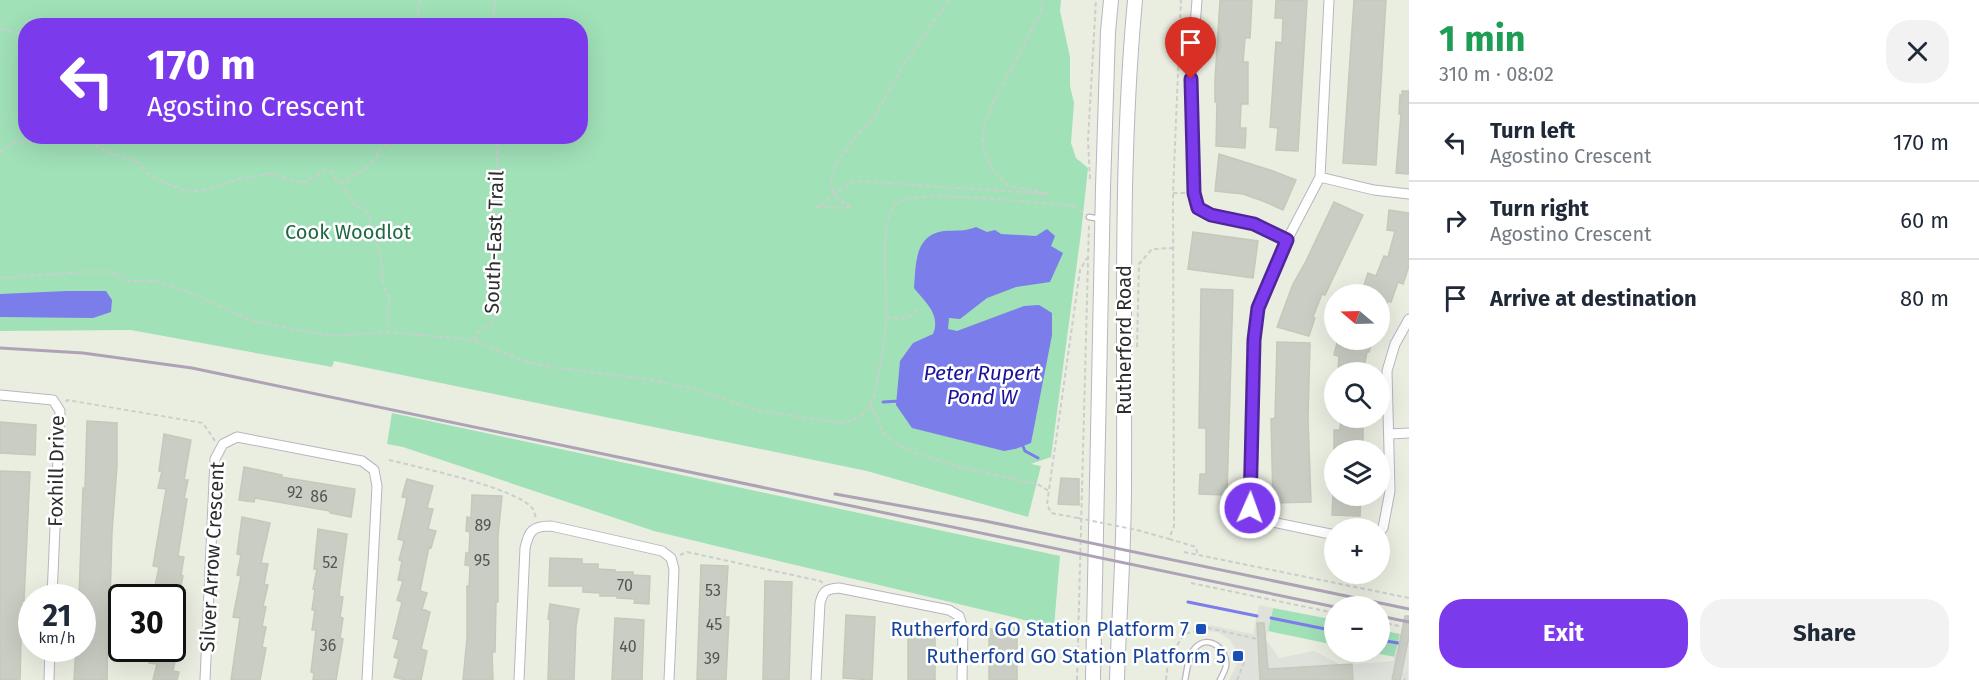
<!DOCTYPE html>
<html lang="en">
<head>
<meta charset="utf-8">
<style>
  :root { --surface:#fff; --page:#f2f2f3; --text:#1f2937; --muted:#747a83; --line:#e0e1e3; --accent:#7c3aed }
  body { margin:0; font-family:"Fira Sans",sans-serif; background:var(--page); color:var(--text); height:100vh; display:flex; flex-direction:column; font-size:22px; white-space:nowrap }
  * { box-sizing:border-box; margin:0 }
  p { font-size:20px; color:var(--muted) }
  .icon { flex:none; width:33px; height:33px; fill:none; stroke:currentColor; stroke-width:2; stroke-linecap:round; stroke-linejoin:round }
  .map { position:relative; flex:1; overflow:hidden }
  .sheet { display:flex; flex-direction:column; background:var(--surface); width:570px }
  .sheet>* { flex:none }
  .guide { position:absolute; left:18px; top:18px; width:570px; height:126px; border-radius:24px; box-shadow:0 6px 24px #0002; background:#7c3aed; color:#fff; overflow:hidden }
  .needle { width:39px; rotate:289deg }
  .tools { position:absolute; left:1324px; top:284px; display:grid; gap:12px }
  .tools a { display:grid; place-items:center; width:66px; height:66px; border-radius:50%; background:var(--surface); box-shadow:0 6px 24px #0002; font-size:30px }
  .speed { position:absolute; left:18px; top:584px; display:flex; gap:12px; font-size:30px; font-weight:700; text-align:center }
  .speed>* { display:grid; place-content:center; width:78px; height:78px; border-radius:50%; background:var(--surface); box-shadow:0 6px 24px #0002; line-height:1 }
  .speed small { font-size:15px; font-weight:400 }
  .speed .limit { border:3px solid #111; border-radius:9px; background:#fff; color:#111 }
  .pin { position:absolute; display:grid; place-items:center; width:51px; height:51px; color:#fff; margin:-62px -26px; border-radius:50% 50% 50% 0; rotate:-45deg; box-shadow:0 0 6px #0007 }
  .pin .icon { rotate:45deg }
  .me { position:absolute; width:66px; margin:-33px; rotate:2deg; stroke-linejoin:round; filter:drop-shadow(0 0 4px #0008) }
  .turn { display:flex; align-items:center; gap:21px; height:126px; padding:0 30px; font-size:27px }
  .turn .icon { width:78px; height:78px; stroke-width:2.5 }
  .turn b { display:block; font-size:42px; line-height:51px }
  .round { display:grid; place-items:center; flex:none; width:63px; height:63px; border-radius:24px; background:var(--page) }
  .summary { display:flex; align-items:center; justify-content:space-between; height:102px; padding:0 30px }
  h1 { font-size:36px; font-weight:700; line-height:45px; color:#1e9e55 }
  .button { display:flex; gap:12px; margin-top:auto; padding:12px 30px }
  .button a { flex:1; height:69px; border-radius:24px; background:var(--accent); color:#fff; font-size:24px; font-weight:700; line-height:69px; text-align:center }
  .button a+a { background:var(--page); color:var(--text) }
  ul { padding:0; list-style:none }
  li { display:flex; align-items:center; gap:18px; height:78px; padding:0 30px; border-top:2px solid var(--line) }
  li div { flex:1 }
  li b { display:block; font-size:22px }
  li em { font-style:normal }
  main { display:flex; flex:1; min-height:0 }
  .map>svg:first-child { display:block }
</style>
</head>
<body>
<main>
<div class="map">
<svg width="1409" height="680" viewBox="0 0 1409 680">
  <rect width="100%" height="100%" fill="#eaeee1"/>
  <path fill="#a0e1b8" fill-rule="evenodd" d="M0,0H1061L1060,11L1070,57V86L1074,103L1071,143L1076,158L1088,168L1081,233L1051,457L1031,464L1041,466L1028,517L867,471L334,361L332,367L131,330L0,331ZM26,26H580V136H26Z
    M392,413L1060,556L1054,627L654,531L403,447L387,444Z
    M1273,608L1335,620V645L1268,631Z
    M1380,630L1400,634L1395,657L1365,651H1380Z"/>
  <path fill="#dfe2db" d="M1259,605L1273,608L1266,639L1279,658L1314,651L1341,665L1393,661L1400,634L1409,636L1408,680H1229L1236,666L1237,659L1236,649L1230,640L1218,632L1208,631L1197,632L1196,627L1210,625L1253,634Z"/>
  <path fill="#7a7dea" d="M976,227L987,232L995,230L1001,234L1036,236L1047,229L1055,236L1051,246L1063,253L1050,282L1016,287L987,298L960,319L949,318L948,329L957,331L1024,306L1039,305L1052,313V335L1031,443L1015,449L1004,451L912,428L896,405L900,361L913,343L933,334C941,315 926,303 914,288C916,265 914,235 944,231C956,230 964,232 976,227Z
    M67,291H106L112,300L111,312L93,318L0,317V294Z"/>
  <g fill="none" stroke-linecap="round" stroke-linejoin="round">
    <path stroke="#7a7dea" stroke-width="3" d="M883,402L900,401
      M1022,444L1025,451L1038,458
      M1188,602L1257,616
      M1271,618L1335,631
      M1380,640L1398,643"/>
  </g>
  <path fill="#c9cdc3" stroke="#c4c9ba" stroke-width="1.5" d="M1220,0H1252L1250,38H1245L1243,62H1248V104H1241L1240,128H1246L1245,148L1216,146L1217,102H1215V80Z
    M1276,0L1307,1L1298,151L1276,150L1278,128L1270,127L1276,42L1282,43L1283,18H1275Z
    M1354,0H1386L1376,165L1343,163Z
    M1402,91H1409V174L1396,173L1401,114H1399L1400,95L1402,96Z
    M1219,154L1270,170L1296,180L1283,210L1263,201L1243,194L1215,191Z
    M1334,202L1363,215L1325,295L1322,294L1313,317L1315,318L1309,336L1277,327L1293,284L1306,261Z
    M1389,210L1409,213V266L1403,284L1398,282L1391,302L1388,301L1381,319L1380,294H1361L1368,273L1376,276L1384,256L1388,257L1395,231L1387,230Z
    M1193,232L1258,241L1253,278L1188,269Z
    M1201,289L1233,290L1227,495L1199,494L1200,474H1206V428H1199Z
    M1338,339H1373L1369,352H1367L1363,372H1338L1339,356L1334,355Z
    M1277,342L1310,343L1308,418L1311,502L1273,503L1271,419L1275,418Z
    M1341,417H1363V450L1334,449V430H1340Z
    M87,421L117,423V466L112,532L110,601H112L111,621H108L107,680H74L76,648H82V597H79L83,488H85Z
    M0,422L36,425L35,455L0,453Z
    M164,434L191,440L184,480H188L184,499H187L178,556L184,557L181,575L183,576L179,594L183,595L176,625H172V597H159L161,587L155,586L159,567L153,566L166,489L158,488L162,471H159Z
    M244,467L282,475L281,477L355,489L351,517L330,513V511L255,498L254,502L239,500Z
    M0,471L30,472L24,601H22L20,680H0Z
    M1061,478L1079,479V505L1058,504Z
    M407,479L433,486L427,508L433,509L428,529L436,531L431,548L429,547L420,591L427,593L422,609L430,612L421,649L427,651L421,680H405L394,677L399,659L394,657L399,640L393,638L402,602L397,600L403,581L398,580L402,561L399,560L404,541L398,539L407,498L402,497Z
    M472,495L502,496L498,536V602H496L495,652H492L493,680H463L467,638V586H469L470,566L465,565L466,553H469L470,532L466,531L467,517L471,518Z
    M1333,495L1361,496L1360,516L1332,515Z
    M242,517L270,523L261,563L268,564L264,584L268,585L263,606L266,607L262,626L266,627L262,647L266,648L260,680H231L240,618L233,617L241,576L237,575L241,555L237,554Z
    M318,529L347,534L339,596L343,597L340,617L343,618L340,638L343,639L336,680H313L314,673L311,672L316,630H312L315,610H312L315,589H313L317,569H314Z
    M550,558L582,559V564H598V569L615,570V572H633V575L650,576L649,604L634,603L635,599L617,598V596H600V593L583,592V586H549Z
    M701,565L728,566L725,617H729L726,680H697Z
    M765,581L792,582L789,680H763Z
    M550,604L579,609L576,626L574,680H548L550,619H548Z
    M846,615L875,617L872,680L843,678Z
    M1405,616H1409V636L1400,680H1392Z
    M615,618L644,620L642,680H612Z
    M1257,623H1264L1268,669L1352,664L1353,680H1260Z
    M1017,628V680H989V629Z
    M908,633H935V680H908Z
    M152,648H175L174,651H177L173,671L179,672L177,680H153L157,664L149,663Z"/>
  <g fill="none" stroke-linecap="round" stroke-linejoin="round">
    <defs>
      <path id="service" d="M1089,217L1101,219
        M1185,680C1187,670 1188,656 1195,648C1209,633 1228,650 1226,666C1225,671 1222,676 1220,680"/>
      <path id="minor" d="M1197,0L1191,79L1194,193L1198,208L1211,215L1254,224L1287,240
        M1329,0L1320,177L1287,240L1258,308L1254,340L1250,508L1258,519L1335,535
        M1320,177L1374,190L1409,194
        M0,395L53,400L60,411L52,597
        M1390,434L1409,433
        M1380,531L1383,528L1390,491L1387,371L1395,344L1409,319
        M49,680L50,648
        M205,680L215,459L223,444L237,437L362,461L374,470L377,486L367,680
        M519,680L525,548C529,531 532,526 551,526L662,551L671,558L674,569L669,680
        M816,680L820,603C823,591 826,589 839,588L949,610L959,616L963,628L962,680"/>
      <path id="secondary" d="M1093,680L1103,188L1108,32L1111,0
        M1117,680C1119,615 1124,550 1124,485C1125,323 1120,161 1135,0"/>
    </defs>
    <use href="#service" stroke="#bab4c0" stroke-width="7"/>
    <use href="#minor" stroke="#bab4c0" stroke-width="11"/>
    <use href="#secondary" stroke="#bab4c0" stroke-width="16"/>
    <path stroke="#cdcdcd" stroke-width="2" stroke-dasharray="4.5 3" stroke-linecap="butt" d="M949,0C933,23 917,45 902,68C893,83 886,98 877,112C863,132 841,149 833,172C827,191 837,200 852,208L817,207C832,199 840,186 857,181L1049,194L1007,185L992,169L984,149L983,139L984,125L993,103L1041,12L1043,0
      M418,26V9L420,0
      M492,26L495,0
      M0,29L26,34
      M83,136L100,149L138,162L146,172L154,178L188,192L204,190L239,179L271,174L299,182H307L325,170L331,171L337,181L343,182L365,169L373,161L380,150L397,136
      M0,152L14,143L64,136
      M1090,179L1088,140L1096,0
      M342,182L352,202L370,214V233L378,248L382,263V280L390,300L387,314L389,332
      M1173,193H1185
      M0,278L83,272H108L119,276L128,281H157L189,292L250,320L292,329L334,336L389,332L474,340L524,361L555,368L641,378L694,389L756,410L840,423C858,421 868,412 875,395C879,370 885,343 886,318C888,294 877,215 898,202C919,189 1036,203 1066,205L1076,207L1084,214
      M886,317C903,319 909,321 919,307
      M474,340L478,332L491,324L496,310L493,284L498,136
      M1137,347L1139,264L1152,249L1173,248
      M66,402L67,400L203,423L215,441
      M871,405C876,415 880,431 888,438C918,462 1000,475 1039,485L1049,491
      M389,460C417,467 518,488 533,509C534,511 535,515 536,518
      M1078,518L1051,513L1047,504L1080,270L1087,258
      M1137,530L1169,539L1174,526L1173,193L1181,0
      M1169,539L1196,547L1197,553
      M1184,552L1409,598
      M680,555L687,552L820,581L823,583
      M1191,583L1335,613
      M1380,622L1409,628
      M1397,665L1405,680
      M1077,680L1089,224
      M1166,680L1168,660L1184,634L1208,628L1262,640
      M1237,680L1245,660"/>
    <use href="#service" stroke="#fff" stroke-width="4.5"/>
    <use href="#minor" stroke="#fff" stroke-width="9"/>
    <use href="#secondary" stroke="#fff" stroke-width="14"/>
    <path stroke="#aea3b6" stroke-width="3" d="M0,348L83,353L192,368L1335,607
      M835,494L985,521L1409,609
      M1380,616L1409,622"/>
    <path stroke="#cdcdcd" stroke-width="2" stroke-dasharray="4.5 3" stroke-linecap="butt" d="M1078,518L1137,530
      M1398,680L1409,625"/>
  </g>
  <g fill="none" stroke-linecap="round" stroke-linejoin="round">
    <defs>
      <path id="route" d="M1191,79L1194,193L1198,208L1211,215L1254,224L1287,240L1258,308L1254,340L1250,508"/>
    </defs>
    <use href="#route" stroke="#51269a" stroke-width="15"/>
    <use href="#route" stroke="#7c3aed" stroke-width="10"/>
  </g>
  <g fill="#1a4fb4" stroke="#fff" stroke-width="2">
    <rect x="1195" y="623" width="12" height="12" rx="3"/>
    <rect x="1232" y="650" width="12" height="12" rx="3"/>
  </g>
  <g text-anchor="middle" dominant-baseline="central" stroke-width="5" stroke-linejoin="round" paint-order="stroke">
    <g font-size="16" fill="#545552">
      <text x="295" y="492">92</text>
      <text x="319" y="496">86</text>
      <text x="483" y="525">89</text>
      <text x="482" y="560">95</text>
      <text x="330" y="562">52</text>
      <text x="625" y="585">70</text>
      <text x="713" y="590">53</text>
      <text x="714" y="624">45</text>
      <text x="328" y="645">36</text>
      <text x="628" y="646">40</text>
      <text x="712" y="658">39</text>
    </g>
    <g font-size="20" fill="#1f6844" stroke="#fff">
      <text x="348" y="232">Cook Woodlot</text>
    </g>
    <g font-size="20" fill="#2d2d2d" stroke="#fff">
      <text transform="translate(494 242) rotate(-88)">South-East Trail</text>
      <text transform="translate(1124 340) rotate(-90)">Rutherford Road</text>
      <text transform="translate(56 471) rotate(-89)">Foxhill Drive</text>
      <text transform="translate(212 557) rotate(-87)">Silver Arrow Crescent</text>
    </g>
    <g font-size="20" fill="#164399" stroke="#fff" text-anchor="end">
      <text x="1189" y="629">Rutherford GO Station Platform 7</text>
      <text x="1226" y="656">Rutherford GO Station Platform 5</text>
    </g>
    <g font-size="21" font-style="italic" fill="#1b149a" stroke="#fff">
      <text x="982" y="373">Peter Rupert<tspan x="982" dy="24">Pond W</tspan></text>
    </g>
  </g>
</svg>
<div class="tools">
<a><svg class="needle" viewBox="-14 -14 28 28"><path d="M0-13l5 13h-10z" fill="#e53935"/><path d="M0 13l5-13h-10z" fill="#747a83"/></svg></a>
<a><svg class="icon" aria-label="search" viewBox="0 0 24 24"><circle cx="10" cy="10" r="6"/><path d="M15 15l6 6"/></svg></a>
<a><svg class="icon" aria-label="layers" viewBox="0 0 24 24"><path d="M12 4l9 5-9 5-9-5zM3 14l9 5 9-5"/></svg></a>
<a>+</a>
<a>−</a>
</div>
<div class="speed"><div>21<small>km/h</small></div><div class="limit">30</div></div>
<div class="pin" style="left:1191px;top:79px;background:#d93025"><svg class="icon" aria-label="arrive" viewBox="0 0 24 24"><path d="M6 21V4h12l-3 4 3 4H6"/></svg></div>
<svg class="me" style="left:1250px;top:508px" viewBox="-20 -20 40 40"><circle r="17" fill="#7c3aed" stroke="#fff" stroke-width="3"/><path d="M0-11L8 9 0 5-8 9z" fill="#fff"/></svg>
<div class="guide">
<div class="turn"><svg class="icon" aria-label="left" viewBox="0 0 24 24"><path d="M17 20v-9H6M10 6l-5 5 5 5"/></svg><div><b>170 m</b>Agostino Crescent</div></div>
</div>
</div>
<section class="sheet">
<div class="summary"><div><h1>1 min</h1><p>310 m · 08:02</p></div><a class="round"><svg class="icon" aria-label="close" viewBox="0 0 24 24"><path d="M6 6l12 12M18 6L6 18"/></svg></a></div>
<ul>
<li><svg class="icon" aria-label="left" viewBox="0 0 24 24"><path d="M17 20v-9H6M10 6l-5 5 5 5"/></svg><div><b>Turn left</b><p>Agostino Crescent</p></div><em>170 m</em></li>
<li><svg class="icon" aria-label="right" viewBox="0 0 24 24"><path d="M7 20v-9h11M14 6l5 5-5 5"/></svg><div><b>Turn right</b><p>Agostino Crescent</p></div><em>60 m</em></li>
<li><svg class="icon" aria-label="arrive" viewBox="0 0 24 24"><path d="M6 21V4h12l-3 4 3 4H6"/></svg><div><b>Arrive at destination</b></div><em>80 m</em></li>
</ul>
<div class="button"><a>Exit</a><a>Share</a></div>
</section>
</main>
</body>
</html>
